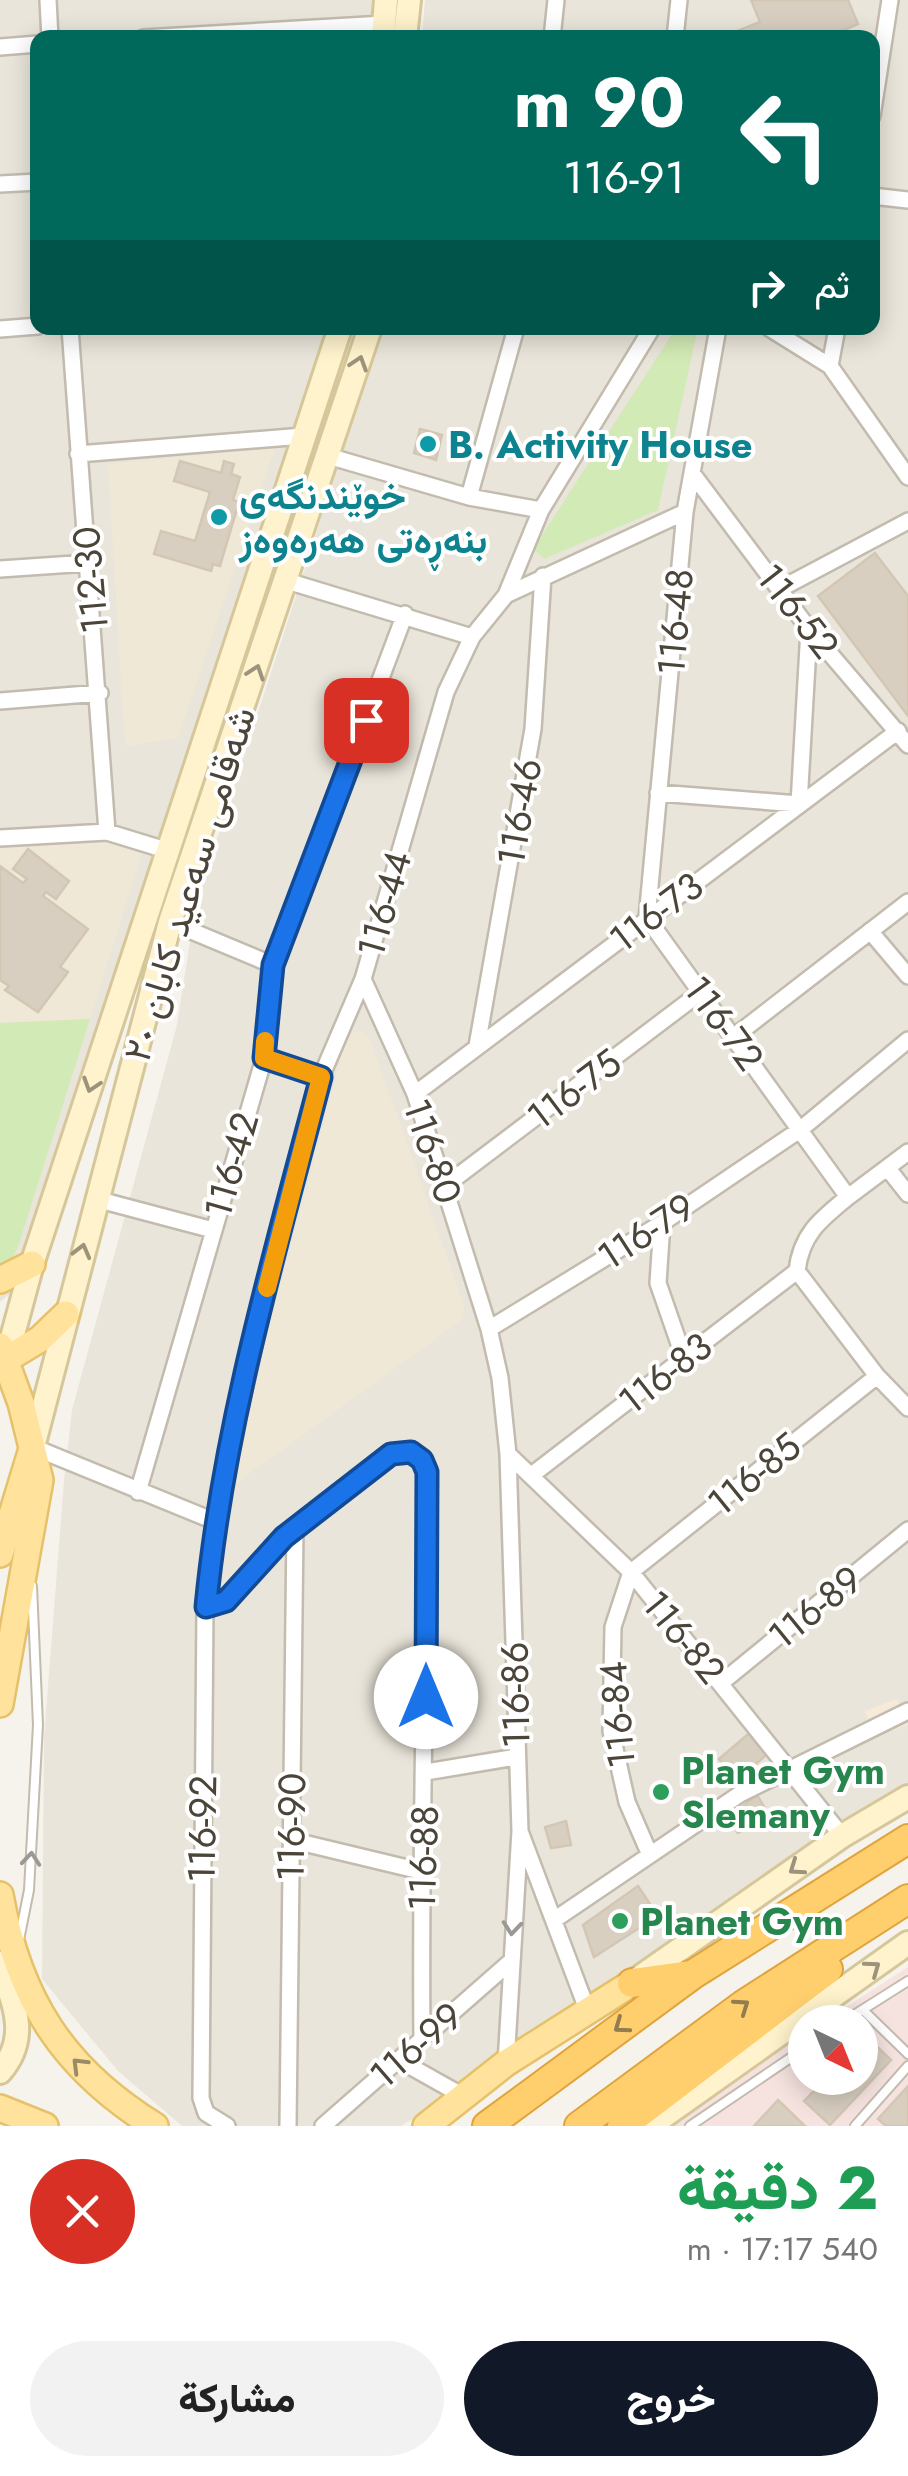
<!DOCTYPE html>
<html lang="ar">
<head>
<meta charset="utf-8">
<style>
  :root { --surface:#fff; --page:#f2f2f2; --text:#222; --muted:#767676; --accent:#111827 }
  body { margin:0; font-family:Jost,Vazirmatn,sans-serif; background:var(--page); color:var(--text); direction:rtl; height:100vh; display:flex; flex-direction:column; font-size:38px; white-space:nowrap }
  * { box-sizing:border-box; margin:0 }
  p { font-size:32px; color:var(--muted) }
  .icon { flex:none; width:55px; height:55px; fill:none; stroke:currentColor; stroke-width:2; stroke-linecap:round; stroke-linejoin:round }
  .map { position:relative; height:2126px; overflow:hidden; direction:ltr }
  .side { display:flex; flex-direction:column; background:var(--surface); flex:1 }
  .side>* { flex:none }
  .banner { position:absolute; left:30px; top:30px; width:850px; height:305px; border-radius:20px; box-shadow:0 5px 25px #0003; direction:rtl; background:#00695c; color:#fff; overflow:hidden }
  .needle { width:65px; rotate:137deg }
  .fabs { position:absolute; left:788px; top:2005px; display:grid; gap:20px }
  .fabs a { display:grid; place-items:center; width:90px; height:90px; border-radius:50%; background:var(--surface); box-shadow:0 5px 25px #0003; font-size:50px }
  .pin { position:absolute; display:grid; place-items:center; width:85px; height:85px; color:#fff; margin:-42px; border-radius:20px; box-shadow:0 5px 15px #0006 }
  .me { position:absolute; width:110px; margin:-55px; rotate:0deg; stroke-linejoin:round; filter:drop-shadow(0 0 8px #0008) }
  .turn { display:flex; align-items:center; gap:35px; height:210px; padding:0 30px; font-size:45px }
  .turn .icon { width:130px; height:130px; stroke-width:2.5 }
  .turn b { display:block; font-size:70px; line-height:85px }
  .then { display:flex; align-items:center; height:95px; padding:0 30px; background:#0003; gap:20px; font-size:38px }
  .round { display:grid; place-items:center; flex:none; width:105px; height:105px; border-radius:52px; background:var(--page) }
  .overview { display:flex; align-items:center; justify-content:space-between; height:170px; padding:0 30px }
  h1 { font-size:60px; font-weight:800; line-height:75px; color:#1e9e55 }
  .cta { display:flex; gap:20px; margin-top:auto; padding:20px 30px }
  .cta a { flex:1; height:115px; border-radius:60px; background:var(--accent); color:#fff; font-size:40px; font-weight:800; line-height:115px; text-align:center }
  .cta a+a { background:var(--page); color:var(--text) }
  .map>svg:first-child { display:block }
</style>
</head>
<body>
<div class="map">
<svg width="908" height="2126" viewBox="0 0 908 2126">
  <rect width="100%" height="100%" fill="#f6f3ec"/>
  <path fill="#eae5da" d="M0,0H385L382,37L38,38V328H338L15,1290L0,1302Z
    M425,0H908V1802L606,2001L401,2126H182L118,2071L42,1979L44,1738L64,1481L72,1410L177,1025L196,903L383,328H872V38L422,37Z"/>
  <path fill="#f7ead8" d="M897,1699L907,1725L875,1737L865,1711Z"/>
  <path fill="#efe8d6" d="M275,448L178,738L125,746L108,464Z
    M137,831L144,846L90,1019L0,1023V843Z
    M361,1031L370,1039L464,1306L463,1319L235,1484L229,1478L344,1046L351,1034Z"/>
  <path fill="#f6e3e0" d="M908,1967V2126H668L805,2034V2078H860V2022H823Z"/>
  <path fill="#d2eab5" d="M676,328H698L658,510L544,559L533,549Z
    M90,1019L18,1247L10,1263L0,1268V1023Z"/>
  <path fill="#d8cfc1" stroke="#d3c7b4" stroke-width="2.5" d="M751,0H848L858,24L825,38H720L760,22Z
    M420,429L442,435L436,460L414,453Z
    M180,461L221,473L224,461L234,464L231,474L240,477L233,500L239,502L220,566L213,564L211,571L154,554L161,531L195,541L210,492L174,481Z
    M875,553L908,596V716L818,596Z
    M28,849L69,881L56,899L46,892L43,896L88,929L60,967L68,972L38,1012L5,990L9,986L0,980V866L23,883L27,879L13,869Z
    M753,1730L772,1750L736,1781L719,1759Z
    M757,1795L768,1813L738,1833L728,1818Z
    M566,1821L571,1845L551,1848L545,1827Z
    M638,1886L658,1916L594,1957L583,1925Z
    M866,2036L891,2060L830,2125L804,2101L827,2078H860V2042Z
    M908,2086V2126H886L878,2119Z
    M778,2100L805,2126H754Z"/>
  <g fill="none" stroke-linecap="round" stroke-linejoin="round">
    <defs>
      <path id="lane" d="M19,1940L29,1890L38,1725L32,1586
        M863,2010L908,2054
        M843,2022L908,1981
        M690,2126L805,2048
        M855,2126L908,2066"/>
      <path id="street" d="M48,0L50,38
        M143,38L384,24
        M552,38L556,0
        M675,38L679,0
        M0,47L38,44
        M872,116L890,0
        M0,184L38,182
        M872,196L908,200
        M70,328L107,832
        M718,328L685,512L647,918L848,1197L908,1152
        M769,328L830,366L908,477
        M0,329L38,326
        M830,366L837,328
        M78,454L303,436
        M328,456L469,497L541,510
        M692,473L809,629L908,745
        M469,497L516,328
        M0,569L88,563
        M287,581L472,637
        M780,589L908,521
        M506,595L685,512
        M0,701L100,693
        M658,793L799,804L809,629
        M0,838L107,832L169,851
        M170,922L273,965
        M870,931L908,976
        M363,979L415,1094L489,1329L500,1378L508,1454L520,1831L506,2063
        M735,1036L908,902
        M477,1046L533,729L543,576
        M264,1058L321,1077
        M415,1094L898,731
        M889,1170L908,1194
        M446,1185L701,992
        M848,1197C821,1219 801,1234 797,1271L877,1376L908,1408
        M96,1199L213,1230
        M662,1223L658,1283L684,1358
        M489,1329L662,1223L801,1129L908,1040
        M33,1447L214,1521
        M508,1454L631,1572L842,1836
        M533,1474L797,1271
        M138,1492L264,1058L273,965L405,614
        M205,1607L227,1601L284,1537L391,1454L411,1452L422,1459L427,1472C426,1661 420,1850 422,2039
        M721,1683L908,1530
        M426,1772L516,1757
        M521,1834L587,2009
        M291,1840L420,1871
        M650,1855L627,1802L611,1731L613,1627L631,1572L877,1376
        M557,1918L740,1794L908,1711
        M399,2060L463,2096
        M227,2126L206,2113L201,2098L205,1607L214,1521L271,1271L321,1077L363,979L446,692L472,637L506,595L541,510L652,328
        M288,2126L295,1528
        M323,2126L509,1963"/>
      <path id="secondary" d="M383,38L386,0
        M405,38L409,0
        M3,1371L32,1264L340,328
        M33,1447L170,922L370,328
        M0,1963C13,2002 31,2037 0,2072
        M633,1982L842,1836L908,1797
        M650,2126L908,1943"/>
      <path id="primary" d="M0,1280L32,1264
        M0,1346L21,1403L40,1480L0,1704
        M0,1357L7,1359L40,1339L66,1314
        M0,1554L31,1452
        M0,1895C19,2000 63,2069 155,2126
        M0,2108L45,2126
        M426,2126L506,2063L632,1983"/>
      <path id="highway" d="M632,1983L690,1975
        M487,2126L692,1975L908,1839
        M579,2126L743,2005L908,1899
        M622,2126L828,1969"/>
    </defs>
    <use href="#lane" stroke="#c2bbae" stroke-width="12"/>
    <use href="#street" stroke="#c2bbae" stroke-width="20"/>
    <use href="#secondary" stroke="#d6c79b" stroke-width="28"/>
    <use href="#primary" stroke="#e6c16a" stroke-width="30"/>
    <use href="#highway" stroke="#e0a43c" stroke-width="32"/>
    <use href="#lane" stroke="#fff" stroke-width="8"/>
    <use href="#street" stroke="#fff" stroke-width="15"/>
    <use href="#secondary" stroke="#fff3cd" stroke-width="22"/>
    <use href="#primary" stroke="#ffe39c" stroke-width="25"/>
    <use href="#highway" stroke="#ffcf6e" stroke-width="28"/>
  </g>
  <defs><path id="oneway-chevron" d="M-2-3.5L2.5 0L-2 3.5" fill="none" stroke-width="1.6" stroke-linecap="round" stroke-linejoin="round" transform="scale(2.5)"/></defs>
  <g stroke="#9c937c">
    <use href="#oneway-chevron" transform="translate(359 363) rotate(-72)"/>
    <use href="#oneway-chevron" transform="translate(256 672) rotate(-71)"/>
    <use href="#oneway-chevron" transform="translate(91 1085) rotate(108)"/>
    <use href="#oneway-chevron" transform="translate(82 1251) rotate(-75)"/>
    <use href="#oneway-chevron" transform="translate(796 1868) rotate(145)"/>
    <use href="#oneway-chevron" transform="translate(873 1968) rotate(-36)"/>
  </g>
  <g stroke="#9c9892">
    <use href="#oneway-chevron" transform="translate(31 1859) rotate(-85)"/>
    <use href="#oneway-chevron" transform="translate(512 1928) rotate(95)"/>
  </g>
  <g stroke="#937c4e">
    <use href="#oneway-chevron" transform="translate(742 2006) rotate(-35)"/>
    <use href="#oneway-chevron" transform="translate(621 2026) rotate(144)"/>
  </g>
  <use stroke="#9c8c66" href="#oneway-chevron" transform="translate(79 2065) rotate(-135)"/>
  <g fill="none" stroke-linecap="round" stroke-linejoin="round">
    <defs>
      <path id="route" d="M366,720L273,965L264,1058L321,1077C275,1251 223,1428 206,1607L226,1601L284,1537L391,1454L411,1452L422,1460L427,1472L426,1697"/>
    </defs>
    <use href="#route" stroke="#114b97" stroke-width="25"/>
    <use href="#route" stroke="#1a73e8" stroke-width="18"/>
    <path stroke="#f59e0b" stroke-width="18" d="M265,1041L264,1058L321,1077L267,1288"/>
  </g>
  <g fill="#0f9aa8" stroke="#fff" stroke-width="4">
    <circle cx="428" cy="444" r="10"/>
    <circle cx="219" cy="517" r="10"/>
  </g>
  <g fill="#2e9e5b" stroke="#fff" stroke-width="4">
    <circle cx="661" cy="1792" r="10"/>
    <circle cx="620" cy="1921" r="10"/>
  </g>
  <g text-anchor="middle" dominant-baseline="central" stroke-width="8" stroke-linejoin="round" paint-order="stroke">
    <g font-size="38" font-weight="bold" fill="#0d838f" stroke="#fff" text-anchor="start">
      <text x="448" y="444">B. Activity House</text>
      <text x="239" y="495">خوێندنگەی<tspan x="239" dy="44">بنەڕەتی هەرەوەز</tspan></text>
    </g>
    <g font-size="38" fill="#4b4439" stroke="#fff">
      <text transform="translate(90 580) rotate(-95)">112-30</text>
      <text transform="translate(798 611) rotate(52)">116-52</text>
      <text transform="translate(675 622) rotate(-85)">116-48</text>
      <text transform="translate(519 812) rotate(-80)">116-46</text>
      <text transform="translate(189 884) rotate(-73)">شەقامی سەعید کابان ٢٠</text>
      <text transform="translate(384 904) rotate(-74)">116-44</text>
      <text transform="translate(656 912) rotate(-37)">116-73</text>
      <text transform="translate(724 1023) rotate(54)">116-72</text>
      <text transform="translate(574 1089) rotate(-37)">116-75</text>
      <text transform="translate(433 1151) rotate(71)">116-80</text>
      <text transform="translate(231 1165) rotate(-74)">116-42</text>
      <text transform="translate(646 1231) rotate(-33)">116-79</text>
      <text transform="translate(665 1373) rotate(-38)">116-83</text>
      <text transform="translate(754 1474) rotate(-39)">116-85</text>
      <text transform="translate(815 1607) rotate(-39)">116-89</text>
      <text transform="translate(684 1637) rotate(51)">116-82</text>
      <text transform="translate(515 1695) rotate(-91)">116-86</text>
      <text transform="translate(617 1715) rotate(-95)">116-84</text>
      <text transform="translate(291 1827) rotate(-89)">116-90</text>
      <text transform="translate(202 1829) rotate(-89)">116-92</text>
      <text transform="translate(423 1858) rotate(-88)">116-88</text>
      <text transform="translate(416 2045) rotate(-41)">116-99</text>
    </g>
    <g font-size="38" font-weight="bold" fill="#27864d" stroke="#fff" text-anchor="start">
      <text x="681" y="1770">Planet Gym<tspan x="681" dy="44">Slemany</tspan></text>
      <text x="640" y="1921">Planet Gym</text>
    </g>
  </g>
</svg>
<div class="fabs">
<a><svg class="needle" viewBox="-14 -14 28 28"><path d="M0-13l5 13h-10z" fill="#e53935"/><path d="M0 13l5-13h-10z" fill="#767676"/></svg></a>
</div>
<div class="pin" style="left:366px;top:720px;background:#d93025"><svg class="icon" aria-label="arrive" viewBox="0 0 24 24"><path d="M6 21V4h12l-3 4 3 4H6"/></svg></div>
<svg class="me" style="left:426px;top:1697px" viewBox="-20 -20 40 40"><circle r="19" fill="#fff"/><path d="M0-13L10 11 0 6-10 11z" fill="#1a73e8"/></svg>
<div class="banner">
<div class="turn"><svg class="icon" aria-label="left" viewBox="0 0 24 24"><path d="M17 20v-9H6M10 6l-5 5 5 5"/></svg><div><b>90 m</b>116-91</div></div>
<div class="then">ثم<svg class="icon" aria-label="right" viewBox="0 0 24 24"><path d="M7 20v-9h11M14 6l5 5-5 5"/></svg></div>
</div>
</div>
<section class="side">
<div class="overview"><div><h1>2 دقيقة</h1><p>540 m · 17:17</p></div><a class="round" style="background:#d93025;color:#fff"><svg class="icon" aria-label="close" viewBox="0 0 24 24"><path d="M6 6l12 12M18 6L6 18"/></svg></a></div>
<div class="cta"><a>خروج</a><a>مشاركة</a></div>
</section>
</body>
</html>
